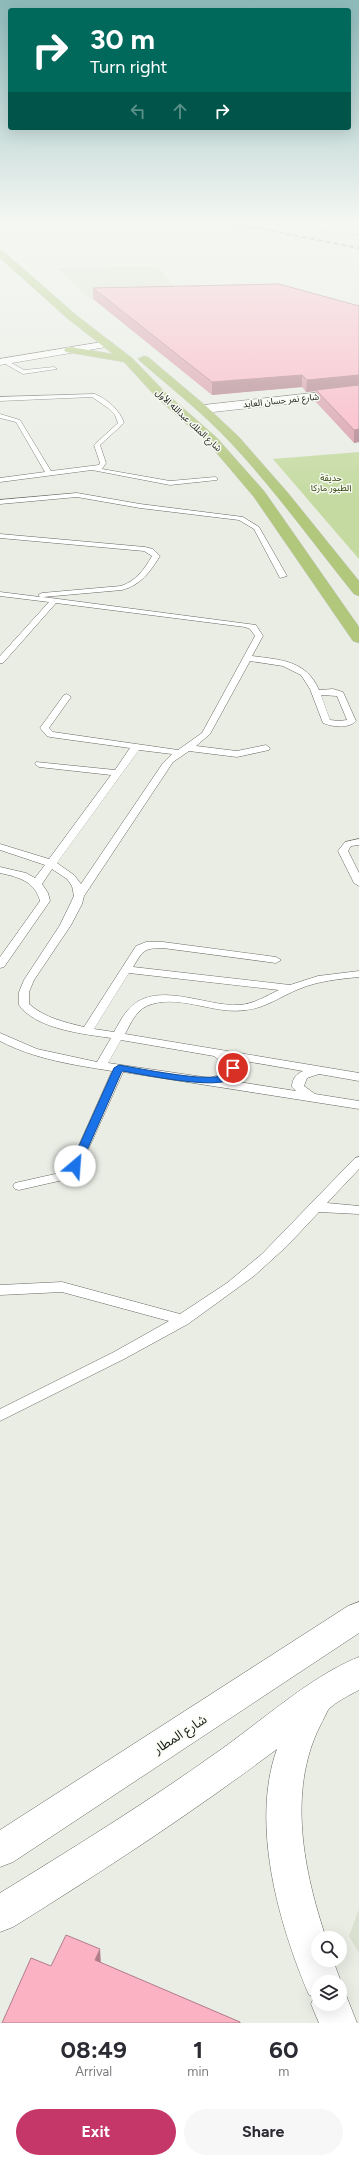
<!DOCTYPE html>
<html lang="en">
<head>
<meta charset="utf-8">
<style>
  :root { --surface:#fff; --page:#f7f7f7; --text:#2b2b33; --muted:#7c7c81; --accent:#c43768 }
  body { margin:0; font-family:Figtree,"Noto Sans Arabic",sans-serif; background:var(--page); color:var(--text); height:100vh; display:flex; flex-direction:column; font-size:15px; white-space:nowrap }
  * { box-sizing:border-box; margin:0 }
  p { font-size:13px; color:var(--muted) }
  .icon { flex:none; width:22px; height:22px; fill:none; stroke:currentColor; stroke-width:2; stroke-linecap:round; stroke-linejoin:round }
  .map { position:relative; height:2023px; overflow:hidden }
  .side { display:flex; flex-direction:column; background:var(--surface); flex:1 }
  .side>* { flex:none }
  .hud { position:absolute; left:8px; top:8px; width:343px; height:122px; border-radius:4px; box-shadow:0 4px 16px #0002; background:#00695c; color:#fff; overflow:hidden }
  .tools { position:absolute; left:311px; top:1931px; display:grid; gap:8px }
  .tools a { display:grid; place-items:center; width:36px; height:36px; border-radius:50%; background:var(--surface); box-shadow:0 4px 16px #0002; font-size:20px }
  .pin { position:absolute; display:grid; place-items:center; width:34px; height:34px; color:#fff; margin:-17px; border:2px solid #fff; border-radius:50%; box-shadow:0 1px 4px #0007 }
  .me { position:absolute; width:44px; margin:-22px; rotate:27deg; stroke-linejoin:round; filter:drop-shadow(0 0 3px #0008) }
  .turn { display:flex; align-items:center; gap:14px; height:84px; padding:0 16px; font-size:18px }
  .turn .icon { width:52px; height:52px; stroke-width:2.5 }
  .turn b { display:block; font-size:28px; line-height:34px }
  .lanes { display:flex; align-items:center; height:38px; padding:0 16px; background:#0003; justify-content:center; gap:20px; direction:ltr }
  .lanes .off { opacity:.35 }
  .eta { display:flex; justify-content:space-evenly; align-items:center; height:68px; text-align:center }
  .eta b { font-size:24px; font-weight:700; line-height:28px }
  .button { display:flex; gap:8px; margin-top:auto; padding:8px 16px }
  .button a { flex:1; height:46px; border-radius:24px; background:var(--accent); color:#fff; font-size:16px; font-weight:700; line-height:46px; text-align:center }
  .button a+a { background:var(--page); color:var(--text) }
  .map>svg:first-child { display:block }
</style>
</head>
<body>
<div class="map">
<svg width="359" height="2023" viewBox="0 0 359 2023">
  <rect width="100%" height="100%" fill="#e9ede4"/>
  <path fill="#dbe1d1" d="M157,266L181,295L89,298L57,268Z
    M359,1909V1953L349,1936Z"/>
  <path fill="#c4daa0" d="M359,452V559L273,459Z"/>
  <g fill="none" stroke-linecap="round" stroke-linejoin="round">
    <defs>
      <path id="lane" d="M2,360H6L24,370L54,367L57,369L23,374L2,362Z
        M95,394C107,399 120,410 124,423L100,445L106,463L102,469L170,481L215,477L217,478V480L170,485L92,470L0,482V478L45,472L16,422L0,418V414L20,420L51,471L99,465L100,463L94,445L118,423L115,415L108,408L92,397L0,401V397Z
        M77,493L140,504L243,517L259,527L287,576L280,578L254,529L239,520L140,508L77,497L0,504V500Z
        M0,534L145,547L153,549L160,556C150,572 141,585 122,590L43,597L256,625L263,636L252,656C281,660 306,660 319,690L333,689L343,692L356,721C348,729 333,727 323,723L310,689L301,675L283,666L250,661L210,734L196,746L237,751L266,745L270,748L269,750L237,757L189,751L173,762L84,896L82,904L71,925L34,980L29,992V1004C45,1018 64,1022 84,1027L136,946L146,942H163L276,957L281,960L276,963L163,948C143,948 143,951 133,967L290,985L318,976L359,971V977C339,979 318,981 299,989C281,996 266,1008 246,1010C215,1015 183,995 152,1004C137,1008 132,1021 125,1034L359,1073V1081L319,1074L307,1078L304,1086L315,1094L359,1101V1109L123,1072L79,1170L63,1180L19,1190L15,1189L13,1186L15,1183L55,1174L70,1165L112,1071C74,1065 34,1059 0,1041V1033L37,1049L97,1062L111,1038C83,1034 36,1029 19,1005V992L24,980L60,925L74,896L72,886L67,879L52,869L42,884L48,893L50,901L4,967L0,968V957L40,901C35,881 18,877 0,873V867L26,873L35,878L45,865L0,850V844L49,859L111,775L39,767L35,764L36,762L115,770L130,748L50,737L47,736L40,728L64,695L67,694L71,697L49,728L53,732L178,750L202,733L255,636L250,629L245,627L56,603L3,663H0V656L49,602L0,596V592L40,597L38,595L42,593L121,586C136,581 144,570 152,556L144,551L0,538ZM321,695L337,696L347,720L339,721L330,720ZM139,750L172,754L163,763L81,884L74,875L57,863ZM129,973L279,990C266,996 254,1004 239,1005C205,1007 154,978 127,1011C122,1017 118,1025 114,1032L94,1029ZM121,1040L214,1056L226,1065L227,1068L224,1073L210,1078L108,1063ZM233,1059L303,1071C296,1074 292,1079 292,1087L296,1091L226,1080L232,1079L239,1068Z
        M359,839V845L351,846L348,851L359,873V886L354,883L338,851L345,842Z
        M359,1157V1169L327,1203L359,1206V1214L319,1212L287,1246L254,1276L188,1324L124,1359L0,1421V1409L114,1352L169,1321L62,1292L0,1295V1285L62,1282L180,1314L227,1283L262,1254L355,1158Z"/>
      <path id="street" d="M108,341L114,344L112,346L0,365V359Z
        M359,388V396L204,413L198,409L204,405Z"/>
      <path id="secondary" d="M291,221H309L359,229V235L296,224Z
        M359,1602V1633L13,1862L0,1867V1830L348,1606Z
        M359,1657V1690C350,1695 335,1702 328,1710C325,1715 323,1721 320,1726C287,1792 304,1872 326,1938H318V1960H333L341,1982L340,1984V1982H318V2004H340V1989L344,1990L357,2023H319L311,2004L314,1997L309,1995C279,1925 250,1824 277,1749C192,1813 103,1871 13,1927L0,1932V1893C73,1848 146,1803 216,1753C258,1724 312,1675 359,1657Z"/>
      <path id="primary" d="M0,250L3,251L76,315L132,358L165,392L217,438L264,491L359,627V643L353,641L254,497L209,444L157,398L124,362L66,352L64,350L66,348L70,347L113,354L68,319L0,258Z
        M144,356L148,357L206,406L239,437L288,493L359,581V596L354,594C313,543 275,490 231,443C203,413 171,388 140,361L138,359Z"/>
    </defs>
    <use href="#lane" stroke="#666962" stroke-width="1"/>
    <use href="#street" stroke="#666962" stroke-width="1"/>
    <use href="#secondary" stroke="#666962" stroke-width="1"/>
    <use href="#primary" stroke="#c8c8c7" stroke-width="1"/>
    <use href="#lane" fill="#fff" fill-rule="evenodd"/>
    <use href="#street" fill="#fff" fill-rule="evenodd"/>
    <use href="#secondary" fill="#fff" fill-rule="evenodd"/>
    <use href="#primary" fill="#b1c77c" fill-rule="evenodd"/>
    <defs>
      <path id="rail" d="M220,221L359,248"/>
    </defs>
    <use href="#rail" stroke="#6c6e69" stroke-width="2"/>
    <use href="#rail" stroke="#f6faf1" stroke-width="1.5" stroke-dasharray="4" stroke-linecap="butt"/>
  </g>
  <path fill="#d89aa9" d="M93,288L359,306V442L354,443L316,402V391L306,392L302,387L212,395L93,299Z"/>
  <path fill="#b07d89" d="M302,375V387L212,395V382Z
    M359,375V387L316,390V391L306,392L307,380Z
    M359,429V442L354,443V430Z
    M100,1949L101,1965L95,1960Z"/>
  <path fill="#fbb3c4" stroke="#b07d89" d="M279,284L359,306V375L307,380L302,375L212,382L93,288Z
    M359,385V429L354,430L316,390Z
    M66,1935L100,1949L95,1960L240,2022V2023H2L31,1958L51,1966Z"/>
  <linearGradient id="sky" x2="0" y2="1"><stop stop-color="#8dbaba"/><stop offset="0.44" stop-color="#f5f7f3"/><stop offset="1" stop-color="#f5f7f3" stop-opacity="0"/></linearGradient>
  <rect width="359" height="504" fill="url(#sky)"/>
  <path fill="#1a73e8" stroke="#114b97" d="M119,1065C138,1068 209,1083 223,1075C226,1074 228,1069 230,1065H237L238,1068C236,1071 235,1076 232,1078C219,1091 141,1074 122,1071L80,1166L79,1169H72L70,1166L114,1068Z"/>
  <g text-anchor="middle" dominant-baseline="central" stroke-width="3" stroke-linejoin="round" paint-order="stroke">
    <g font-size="9" fill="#191a17" stroke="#f6faf1">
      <text transform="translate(281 400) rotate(-6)">شارع نمر حسان العايد</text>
      <text transform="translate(189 420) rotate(43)">شارع الملك عبدالله الأول</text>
    </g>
    <g font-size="9" fill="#293900" stroke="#f6faf1">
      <text x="331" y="477">حديقة<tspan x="331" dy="10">الطيور ماركا</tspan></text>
    </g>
    <g font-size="13" fill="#191a17" stroke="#f6faf1">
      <text transform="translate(180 1734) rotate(-33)">شارع المطار</text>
    </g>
  </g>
</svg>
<div class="tools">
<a><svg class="icon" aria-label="search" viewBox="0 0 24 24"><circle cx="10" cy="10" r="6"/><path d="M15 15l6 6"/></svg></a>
<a><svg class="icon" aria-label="layers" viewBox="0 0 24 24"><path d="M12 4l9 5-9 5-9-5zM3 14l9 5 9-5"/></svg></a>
</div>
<div class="pin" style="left:233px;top:1068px;background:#d93025"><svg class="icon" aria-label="arrive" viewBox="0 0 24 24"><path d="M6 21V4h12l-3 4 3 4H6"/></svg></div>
<svg class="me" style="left:75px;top:1166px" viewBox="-20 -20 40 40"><circle r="19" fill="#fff"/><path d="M0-13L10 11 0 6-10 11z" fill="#1a73e8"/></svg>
<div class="hud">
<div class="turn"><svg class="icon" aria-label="right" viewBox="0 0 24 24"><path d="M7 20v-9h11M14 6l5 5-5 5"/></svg><div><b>30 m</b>Turn right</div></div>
<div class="lanes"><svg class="icon off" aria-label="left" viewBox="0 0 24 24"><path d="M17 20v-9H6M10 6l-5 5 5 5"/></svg><svg class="icon off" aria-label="ahead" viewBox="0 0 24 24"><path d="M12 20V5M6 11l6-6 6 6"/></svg><svg class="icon" aria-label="right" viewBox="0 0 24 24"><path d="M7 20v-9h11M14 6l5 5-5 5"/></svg></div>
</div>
</div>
<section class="side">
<div class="eta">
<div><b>08:49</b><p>Arrival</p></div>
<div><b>1</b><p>min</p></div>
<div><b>60</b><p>m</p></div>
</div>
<div class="button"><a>Exit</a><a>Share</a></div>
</section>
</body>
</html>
